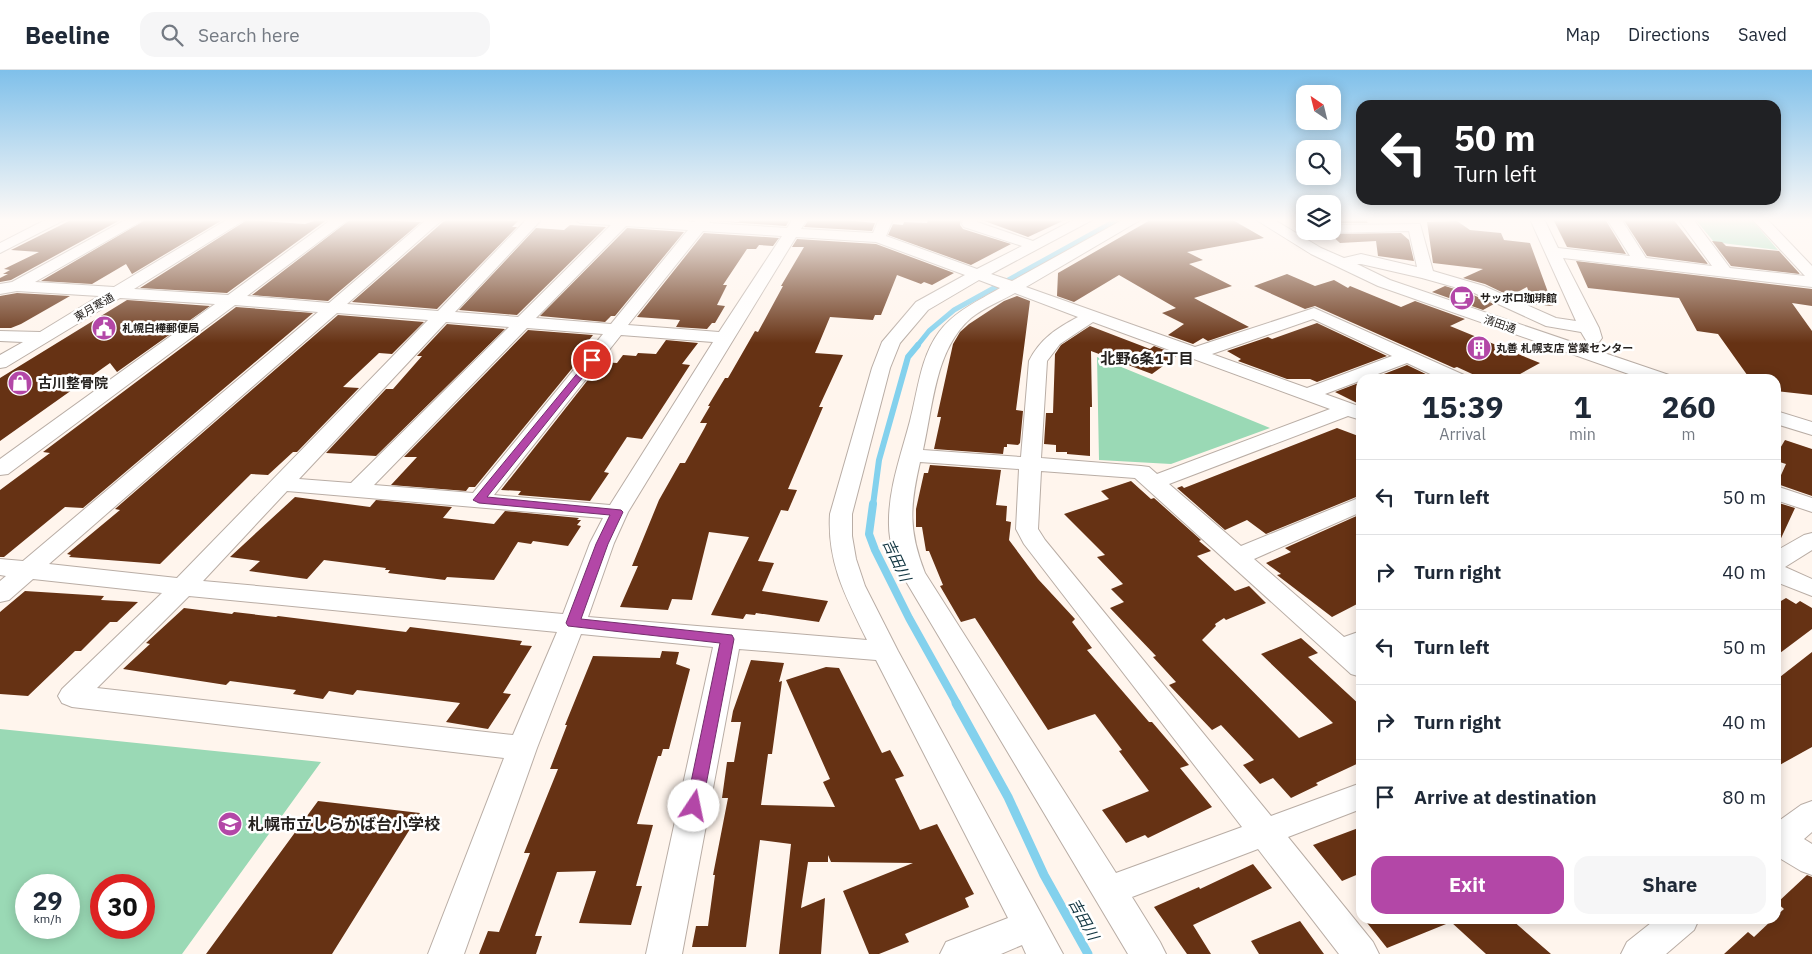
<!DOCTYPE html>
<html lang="en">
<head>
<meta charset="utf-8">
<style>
  :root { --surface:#fff; --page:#f6f6f7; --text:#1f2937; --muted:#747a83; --line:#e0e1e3; --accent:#b347a7 }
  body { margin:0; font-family:"IBM Plex Sans","Noto Sans JP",sans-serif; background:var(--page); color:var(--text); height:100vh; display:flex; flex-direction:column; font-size:19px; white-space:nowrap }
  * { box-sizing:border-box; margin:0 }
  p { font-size:16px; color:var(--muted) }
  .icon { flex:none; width:28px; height:28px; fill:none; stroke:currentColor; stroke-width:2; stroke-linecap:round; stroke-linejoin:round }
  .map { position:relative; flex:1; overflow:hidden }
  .details { position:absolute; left:1356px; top:304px; width:425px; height:550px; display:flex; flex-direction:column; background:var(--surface); border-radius:15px; box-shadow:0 2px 12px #0003 }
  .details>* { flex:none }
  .guide { position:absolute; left:1356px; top:30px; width:425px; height:105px; border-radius:15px; box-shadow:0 2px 12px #0003; background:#202124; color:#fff; overflow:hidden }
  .needle { width:32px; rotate:325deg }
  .controls { position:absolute; left:1296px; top:15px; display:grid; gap:10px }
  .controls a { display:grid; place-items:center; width:45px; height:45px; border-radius:10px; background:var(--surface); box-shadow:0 2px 12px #0003; font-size:25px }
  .speed { position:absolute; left:15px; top:804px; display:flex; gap:10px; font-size:25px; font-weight:700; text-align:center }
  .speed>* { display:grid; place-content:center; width:65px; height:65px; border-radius:50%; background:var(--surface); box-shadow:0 2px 12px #0003; line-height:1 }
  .speed small { font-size:12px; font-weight:400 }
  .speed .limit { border:8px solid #d22; background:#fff; color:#111 }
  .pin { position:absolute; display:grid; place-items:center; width:42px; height:42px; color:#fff; margin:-21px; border:2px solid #fff; border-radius:50%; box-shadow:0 1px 5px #0007 }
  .me { position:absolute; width:55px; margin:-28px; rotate:11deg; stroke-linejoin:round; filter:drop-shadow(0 0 4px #0008) }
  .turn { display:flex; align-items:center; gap:18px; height:105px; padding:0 15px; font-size:22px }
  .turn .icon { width:65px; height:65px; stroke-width:2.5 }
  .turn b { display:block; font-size:35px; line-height:42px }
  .eta { display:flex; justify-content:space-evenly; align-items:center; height:85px; text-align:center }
  .eta b { font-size:30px; font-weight:700; line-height:35px }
  .primary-button { display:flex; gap:10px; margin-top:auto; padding:10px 15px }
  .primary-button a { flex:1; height:58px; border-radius:15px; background:var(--accent); color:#fff; font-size:20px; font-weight:700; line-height:58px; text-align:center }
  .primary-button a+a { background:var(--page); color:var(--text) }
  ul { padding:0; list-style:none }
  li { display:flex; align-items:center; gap:15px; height:75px; padding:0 15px; border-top:1px solid var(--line) }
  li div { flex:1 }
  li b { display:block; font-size:19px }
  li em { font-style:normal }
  header { display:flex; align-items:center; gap:30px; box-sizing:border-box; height:70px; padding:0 25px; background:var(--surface); border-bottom:1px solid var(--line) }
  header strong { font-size:24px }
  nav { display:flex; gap:28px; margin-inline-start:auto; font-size:18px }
  .search { width:350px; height:45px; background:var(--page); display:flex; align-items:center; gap:12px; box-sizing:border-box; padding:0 18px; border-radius:15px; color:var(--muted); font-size:19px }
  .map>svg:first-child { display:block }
</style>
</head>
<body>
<header>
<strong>Beeline</strong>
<div class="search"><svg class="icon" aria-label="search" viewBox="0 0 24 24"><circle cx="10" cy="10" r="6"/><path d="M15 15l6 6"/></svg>Search here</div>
<nav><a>Map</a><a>Directions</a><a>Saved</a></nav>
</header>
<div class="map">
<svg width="1812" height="884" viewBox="0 0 1812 884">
  <rect width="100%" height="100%" fill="#fff5ed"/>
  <path fill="#9ad9b5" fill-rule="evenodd" d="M1695,149H1751L1778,180L1714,172Z
    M1097,287L1270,358L1171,394L1099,390Z
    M0,659L321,692L182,884H0ZM26,815H69V858H26ZM101,815H144V858H101Z"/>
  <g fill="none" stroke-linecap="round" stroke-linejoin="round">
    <path stroke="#83d1ed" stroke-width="5" d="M917,276L929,261L954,240L1115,151"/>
    <path stroke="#83d1ed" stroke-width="6" d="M873,435L879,390L908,287L918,275"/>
    <path stroke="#83d1ed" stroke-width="8" d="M873,434L869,464L875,480L909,548L957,634"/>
    <path stroke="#83d1ed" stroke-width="9" d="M956,633L1008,727L1044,805L1088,884"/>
  </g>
  <path fill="#663214" d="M73,149H122L11,210L0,212V208L8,204H3L10,200L4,199L39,182L11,180Z
    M147,149H224L132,204L126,194L92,214L41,211Z
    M320,149H328L227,223L140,218L247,150L305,154Z
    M351,149L421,152L328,231L252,225Z
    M449,149L518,151L512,157H517L437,239L352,232L443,152Z
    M741,149H790L786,156L713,151L739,152Z
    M809,149H835L875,153L872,161L804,157Z
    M929,149H961L960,155L963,159L1011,174L971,195L888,165L893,154L903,155L904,152L927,153Z
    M979,149H1067L1028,167Z
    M1152,149H1231L1264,168L1187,182L1203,190L1189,194L1232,216L1194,228L1249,257L1208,271L1203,268L1193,274L1168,265L1184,254L1162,243L1176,238L1119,205L1074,232L1057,226L1058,203Z
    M1332,149H1365L1368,153H1332Z
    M1553,149H1605L1626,184L1567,177Z
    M1623,149H1673L1708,194L1647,186Z
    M1457,151L1470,160L1501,163L1504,170L1530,173L1553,236L1533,234L1527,217L1510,226L1485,214L1463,208L1483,199L1433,193L1427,152Z
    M570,155L606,157L517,245L459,240L536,158L564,160Z
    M627,158L684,162L615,246H611L605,252L540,246Z
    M704,163L779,168L773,176L759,175L756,179H747L723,215H727L717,235L725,236L715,253H712L707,259L676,257L680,250L637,247Z
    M1401,163L1409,170L1414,191L1378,186L1376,171L1340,173L1330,164Z
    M797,169L876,174L954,203L932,215L924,212L921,214L897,205L881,245H875L873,250L830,247L815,283L843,285L819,337H823L788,419L797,420L788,441L781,440L758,491L774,493L762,521L828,531L819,552L756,543L755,545L746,544L743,549L711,545L749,467L709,462L692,530L672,529L668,540L620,537L638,496H632L659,430L680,393H685L704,359L707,353H700L710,336H708L725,308H728L755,261L758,262L783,216H781L804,177H792Z
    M1712,171L1722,172L1726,176L1779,181L1800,204L1731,196Z
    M1576,191L1812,219V236L1792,233L1812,261V325L1776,321V309H1750L1718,264L1697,261L1679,228L1588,218Z
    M1287,204L1315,216L1334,210L1348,218L1350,216L1401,237L1415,231L1465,249L1450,256L1540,293L1511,309H1483L1457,297L1454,298L1315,236L1305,239L1254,216Z
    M1445,216L1471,224L1494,234L1483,240L1432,222Z
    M17,223L70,226L21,254L11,258H0V226Z
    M1017,226L1030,231L1016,340L1023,341L1020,373L1018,375L1007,374V377H1004L1003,384L934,379L941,347H937L953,274L960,262L969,254L1004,231Z
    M127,230L210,236L117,302L110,293L0,371V308Z
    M236,237L313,243L83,438L65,437L4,487H0V420L50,383L43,382Z
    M338,245L424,252L392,284L379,283L343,317L359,318L297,382H293L268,405L251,404L160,494L69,487L71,485L67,484L120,440L115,439Z
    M1317,253L1387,286L1317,312L1310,309H1287L1238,291L1241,289L1227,281L1268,267L1272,269Z
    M447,254L505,259L376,386L326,383L386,319H393L422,286H417Z
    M1090,256L1150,279L1154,276L1178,285L1152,304L1091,281L1092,337H1090V386L1067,384V382H1056V375L1044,374L1046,343H1053L1055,284L1061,275Z
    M528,260L593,265L573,290H579L475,417H469L466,421L391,415L417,387H404Z
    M666,270L698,273L682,294L690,295L642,369L627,367L604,402L609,403L590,431L518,425L521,421L501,420L602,292L617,293L623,285L636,286L638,283L656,284Z
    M1407,295L1432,307L1427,309H1371Z
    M1361,312V335L1335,322Z
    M1337,358L1361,367V425L1266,464L1247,450L1225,460L1177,418L1182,416L1184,418Z
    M1785,370L1812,379V426L1777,414L1786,394L1776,391V385Z
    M930,395L1001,400L996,435L1007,436L1006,451L1011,452L1009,470L1038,509L1075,549L1072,552L1092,578L1087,580L1149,652H1152L1189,695L1180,698L1212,737L1148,768L1145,765L1126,773L1102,740L1149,721L1119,681L1122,680L1095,644L1048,660L975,548L961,552L940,516L943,515L929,481H926L922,457H916V439L924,403H928Z
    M1131,411L1151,429L1154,428L1201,470L1199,471L1211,481L1197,486L1235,521L1249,516L1266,533L1226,550L1224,548L1215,554L1216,556L1202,570L1299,668L1333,653L1261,584L1301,568L1318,583L1308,587L1361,636V692L1316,713L1318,715L1291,728L1273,708L1260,714L1243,695L1254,690L1221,655L1212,660L1169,615L1176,612L1153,587L1156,586L1110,538L1124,532L1111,519L1123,514L1097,487L1105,485L1064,444L1109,429L1101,421Z
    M295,427L370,437L376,430L452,437L443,448L494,454L505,441L579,448L577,450H581L577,455L581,456L568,476L533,471L531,474L518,472L494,510L447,507L445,510L388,503L390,500H385L386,498L324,490L307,509L249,501L260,491L230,487Z
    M1776,432L1795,438L1776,479Z
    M1361,444V532L1332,547L1277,505L1281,504L1266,493L1291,482L1285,478Z
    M25,521L104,526L101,530L138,532L117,552H110L81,581H75L28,626L0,624V542Z
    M1786,528L1796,534L1800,531L1812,538V559L1776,586V534Z
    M184,538L232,544L234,542L276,547L278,546L406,562L410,557L522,571L520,575L532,576L503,623L511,624L488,659L446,652L460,633L357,620L353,625L329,621L323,629L293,624L296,620L230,611L226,615L123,599L150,574L146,573Z
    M662,581L679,582L676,594L690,599L669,679H663L661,686H658L637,754L653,755L636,816H642L631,855L579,853L596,801L557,802L535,866H542L536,884H479L488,861L499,862L530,783H524L558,699H550L567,655H565L593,586L660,588Z
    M1812,582V677L1776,697V610Z
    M751,590L784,593L779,612L782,611L772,684H768L761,735L835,737L823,712L830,709L786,610L826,597L839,598L882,683L890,680L904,706L895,709L920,760L937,754L974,824L965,828L969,837L905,864L909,872L879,884H869L843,821L913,793L831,792L828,785V792H808L801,838L825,828L821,884H779L791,774L760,770L746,877H692L696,856H708L715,805H713L728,728H722L727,692H734L741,652H731L733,641Z
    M318,731L420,743L332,884H206Z
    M1361,757V803L1342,811L1313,775Z
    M1253,794L1272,818L1193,855L1211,884H1187L1154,837L1199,817L1200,819Z
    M1807,805L1812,807V884H1724L1748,862L1754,867L1773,849H1776V846L1784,839L1777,833Z
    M1364,849H1511L1551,884H1486L1451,852L1387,878Z
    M1300,851L1324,884H1259L1251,871Z"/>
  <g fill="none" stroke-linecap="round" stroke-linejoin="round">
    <defs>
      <path id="minor" d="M47,149H66L0,183V173Z
        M127,149H145L35,212L114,217L228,149H246L134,219L228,225L332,149H349L247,226L329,233L427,149H443L347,234L438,241L527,149H542L455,242L518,247L611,155L580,153L573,149H653L695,152L697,149H712L709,153L787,158L793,149H807L801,159L873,163L879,149H893L886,166L977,199L1022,176L964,157L962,154L963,149H977V152L1033,171L1075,149H1094L991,204L1012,211L1124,149H1142L1026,217L1195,277L1314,238L1464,305L1466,309H1441L1407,293L1325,324L1361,337V350L1348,346L1169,414L1241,476L1361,427V442L1254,489L1344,567L1361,561V607L1351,604L1135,408L1041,401L1038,459L1045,470L1271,746L1361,713V739L1288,767L1373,872L1379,884H1339L1258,779L1132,827L1160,872L1166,884H1128L901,503C895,488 889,472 889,455C888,420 901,385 910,351C918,321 920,288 939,262C955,241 978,231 1000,218L979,210L928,240L900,273L890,298L852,444V466L856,489L865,516L898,581L1063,884H1026L1022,875L1001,884H940L946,872L1008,848L876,590L739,579L682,884H646L713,577L581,564L537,678L464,884H428L504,688L72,637L62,633L58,626L62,619L162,523L33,509L9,530L0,532V511L6,506L0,505V489L23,491L318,242L235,235L8,404L0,405V389L215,234L120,228L6,297L0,298V285L23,272L0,271V261L40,262L99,226L17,221L0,224V214L12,212ZM626,156L688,160L611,254L536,248ZM703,161L782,166L719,262L628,255ZM796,167L876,172L965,205L916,232L882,272L872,298L830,444C827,493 846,527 867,570L588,547L614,473L628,442ZM1015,223L1078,247C1057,258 1040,269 1029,291L1021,387L923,380C933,336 935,279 971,248C983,238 1001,231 1015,223ZM337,243L428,250L177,508L49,494ZM1313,249L1392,286L1307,318L1212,284ZM446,252L509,257L351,413L299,409ZM1093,252L1330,339L1157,404L1149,397L1141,396L1041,388L1047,291L1060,274ZM527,258L603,264L473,423L374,415ZM621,265L713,272L610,435L494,425ZM920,392L1019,399L1016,459L1024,474L1242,757L1116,803L925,503C908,460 910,436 920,392ZM287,421L603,448L590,473L563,544L203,511ZM189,526L557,562L513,665L97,618Z
        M1255,149H1273L1321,178L1344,188L1361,184L1417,197L1409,161L1332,163L1326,161H1332V155L1420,154L1433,201L1484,216L1556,248L1576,251L1530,149H1544L1558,178L1630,186L1607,149H1621L1646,188L1712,196L1678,149H1693L1730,198L1805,206L1752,149H1767L1812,196V217L1563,188L1599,258L1602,268L1599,272L1593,273L1587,272L1581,262L1546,256L1472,222L1422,208L1361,194H1357L1390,210L1669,305L1671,309H1643L1378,216L1311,184Z
        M1776,341L1812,352V365L1776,354Z
        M1776,416L1812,428V442L1776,430Z
        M1812,463V480L1785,497L1812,509V526L1776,512V481L1804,465Z
        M1812,731V762L1804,769L1812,774V805L1801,801L1776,786V753L1801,735Z
        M1656,849H1699L1694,860L1666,884H1621L1627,872Z"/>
    </defs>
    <use href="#minor" stroke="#b9ada5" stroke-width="2"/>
    <use href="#minor" fill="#fff" fill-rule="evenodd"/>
  </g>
  <linearGradient id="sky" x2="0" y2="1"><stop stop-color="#7fc0ea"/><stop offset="0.55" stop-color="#fffaf7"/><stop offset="1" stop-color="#fffaf7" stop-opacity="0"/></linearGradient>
  <rect width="1812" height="273" fill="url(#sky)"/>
  <path fill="#b347a7" stroke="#742e6d" d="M592,288L597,290L595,292L487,427L621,440L623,442L608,474L581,549L732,565L734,569L702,736L699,740L694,742L688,740L686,736L720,573L568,556L566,553L596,474L610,445L479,433L473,430L589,289Z"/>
  <defs>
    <symbol id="cafe-disc" viewBox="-11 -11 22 22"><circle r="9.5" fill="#b347a7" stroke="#fff"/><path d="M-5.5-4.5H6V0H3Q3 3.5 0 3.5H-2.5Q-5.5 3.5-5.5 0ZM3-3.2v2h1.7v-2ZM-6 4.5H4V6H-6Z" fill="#fff"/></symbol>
    <symbol id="civic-disc" viewBox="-11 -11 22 22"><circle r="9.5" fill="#b347a7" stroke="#fff"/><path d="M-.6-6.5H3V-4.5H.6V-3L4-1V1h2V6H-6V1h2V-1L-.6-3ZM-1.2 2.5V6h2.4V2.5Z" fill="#fff"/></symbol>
    <symbol id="building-disc" viewBox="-11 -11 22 22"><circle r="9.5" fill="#b347a7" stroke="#fff"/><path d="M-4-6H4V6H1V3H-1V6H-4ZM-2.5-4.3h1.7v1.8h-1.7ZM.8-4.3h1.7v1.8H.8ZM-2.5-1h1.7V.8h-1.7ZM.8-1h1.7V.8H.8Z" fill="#fff"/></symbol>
    <symbol id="shop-disc" viewBox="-11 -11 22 22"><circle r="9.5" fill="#b347a7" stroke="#fff"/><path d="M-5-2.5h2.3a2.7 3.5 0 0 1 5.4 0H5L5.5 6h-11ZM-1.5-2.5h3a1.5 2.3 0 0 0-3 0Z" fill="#fff"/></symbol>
    <symbol id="school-disc" viewBox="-11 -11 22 22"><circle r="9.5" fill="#b347a7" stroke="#fff"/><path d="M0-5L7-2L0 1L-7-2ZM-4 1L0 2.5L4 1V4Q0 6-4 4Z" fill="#fff"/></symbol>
  </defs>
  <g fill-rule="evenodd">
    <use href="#cafe-disc" x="1448" y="214" width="28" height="28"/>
    <use href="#civic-disc" x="90" y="244" width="28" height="28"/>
    <use href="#building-disc" x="1465" y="264" width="28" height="28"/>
    <use href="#shop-disc" x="6" y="299" width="28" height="28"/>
    <use href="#school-disc" x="216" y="740" width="28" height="28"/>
  </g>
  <g text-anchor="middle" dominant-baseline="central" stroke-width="5" stroke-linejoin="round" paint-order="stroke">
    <g font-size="11" font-weight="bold" fill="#26221f" stroke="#fff" text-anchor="start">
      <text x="1480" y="228">サッポロ珈琲館</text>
      <text x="122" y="258">札幌白樺郵便局</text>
      <text x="1496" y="278">丸善 札幌支店 営業センター</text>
    </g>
    <g font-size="11" fill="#26221f" stroke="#fff">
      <text transform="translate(94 237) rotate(-30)">東月寒通</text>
      <text transform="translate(1500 254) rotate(19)">清田通</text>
    </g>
    <g font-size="14" font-weight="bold" fill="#26221f" stroke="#fff" text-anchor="start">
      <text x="38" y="313">古川整骨院</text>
    </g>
    <g font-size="15" font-weight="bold" fill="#26221f" stroke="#fff">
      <text x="1147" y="288">北野6条1丁目</text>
    </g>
    <g font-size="15" font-style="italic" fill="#113541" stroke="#fff">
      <text transform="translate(897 490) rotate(65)">吉田川</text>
      <text transform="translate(1084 849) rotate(61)">吉田川</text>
    </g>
    <g font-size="16" font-weight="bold" fill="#26221f" stroke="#fff" text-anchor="start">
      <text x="248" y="754">札幌市立しらかば台小学校</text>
    </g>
  </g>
</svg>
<div class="controls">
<a><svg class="needle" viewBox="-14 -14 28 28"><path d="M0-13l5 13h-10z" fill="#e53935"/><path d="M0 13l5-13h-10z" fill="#747a83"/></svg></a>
<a><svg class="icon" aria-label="search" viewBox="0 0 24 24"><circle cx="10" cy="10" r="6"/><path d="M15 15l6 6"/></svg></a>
<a><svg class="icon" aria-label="layers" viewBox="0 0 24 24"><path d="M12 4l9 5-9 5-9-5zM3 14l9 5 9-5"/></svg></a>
</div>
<div class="speed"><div>29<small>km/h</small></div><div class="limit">30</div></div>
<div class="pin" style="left:592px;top:290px;background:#d93025"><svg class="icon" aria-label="arrive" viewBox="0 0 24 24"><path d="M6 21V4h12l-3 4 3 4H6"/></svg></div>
<svg class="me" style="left:694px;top:736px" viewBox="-20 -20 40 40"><circle r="19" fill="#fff"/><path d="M0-13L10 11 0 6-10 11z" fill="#b347a7"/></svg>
<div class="guide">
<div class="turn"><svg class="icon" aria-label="left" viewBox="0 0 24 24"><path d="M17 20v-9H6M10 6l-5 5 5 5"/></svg><div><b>50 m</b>Turn left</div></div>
</div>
<section class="details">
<div class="eta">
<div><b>15:39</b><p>Arrival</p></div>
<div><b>1</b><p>min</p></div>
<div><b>260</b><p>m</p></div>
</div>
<ul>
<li><svg class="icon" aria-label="left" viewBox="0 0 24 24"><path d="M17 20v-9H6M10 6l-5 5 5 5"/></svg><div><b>Turn left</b></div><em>50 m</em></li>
<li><svg class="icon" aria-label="right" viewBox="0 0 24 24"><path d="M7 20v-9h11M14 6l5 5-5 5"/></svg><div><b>Turn right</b></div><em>40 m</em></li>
<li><svg class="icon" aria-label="left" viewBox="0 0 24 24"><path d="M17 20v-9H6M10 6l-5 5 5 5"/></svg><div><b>Turn left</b></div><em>50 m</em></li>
<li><svg class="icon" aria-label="right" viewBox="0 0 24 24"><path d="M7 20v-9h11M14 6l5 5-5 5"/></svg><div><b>Turn right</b></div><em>40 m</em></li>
<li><svg class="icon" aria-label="arrive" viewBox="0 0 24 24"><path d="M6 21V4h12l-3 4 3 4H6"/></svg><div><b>Arrive at destination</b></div><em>80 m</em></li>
</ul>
<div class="primary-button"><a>Exit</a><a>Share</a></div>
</section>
</div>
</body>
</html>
